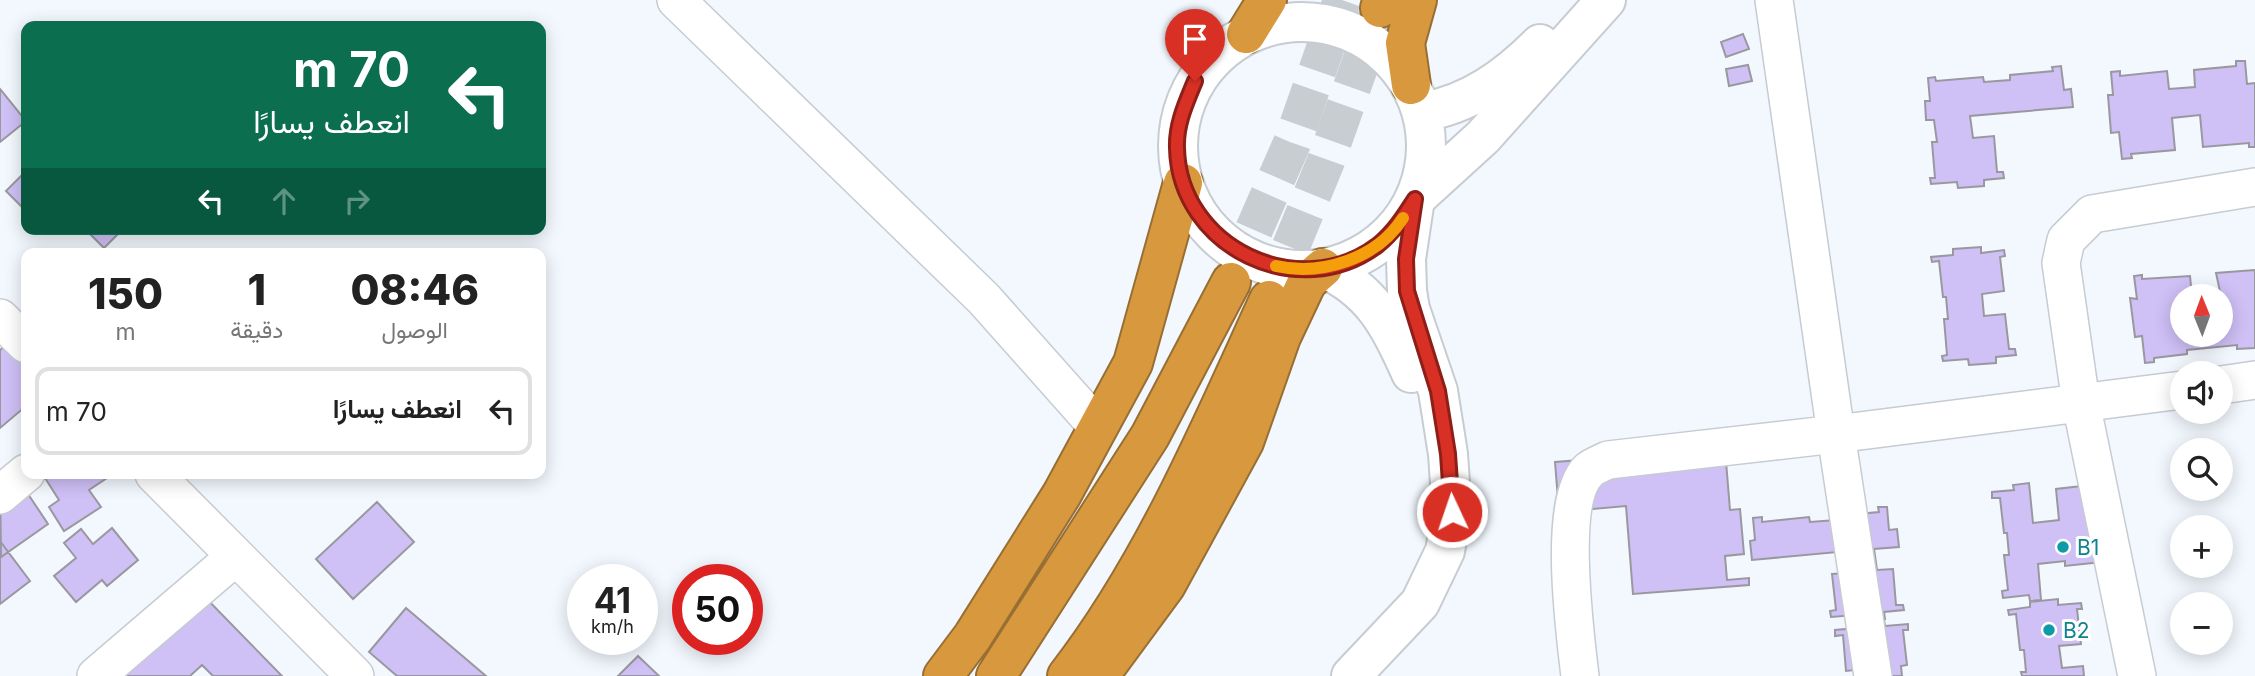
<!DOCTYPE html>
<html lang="ar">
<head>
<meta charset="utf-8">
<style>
  :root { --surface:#fff; --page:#f6f6f6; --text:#222; --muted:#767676; --line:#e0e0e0 }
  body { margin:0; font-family:Inter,Vazirmatn,sans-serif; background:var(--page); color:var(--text); direction:rtl; height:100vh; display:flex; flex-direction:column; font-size:26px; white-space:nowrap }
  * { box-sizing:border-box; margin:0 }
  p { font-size:23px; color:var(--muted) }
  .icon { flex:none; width:38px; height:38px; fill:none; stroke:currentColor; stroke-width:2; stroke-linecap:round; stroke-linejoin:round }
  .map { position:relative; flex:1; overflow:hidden; direction:ltr }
  .panel { position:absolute; left:21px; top:248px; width:525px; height:231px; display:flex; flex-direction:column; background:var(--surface); border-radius:14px; box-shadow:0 4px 18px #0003; direction:rtl }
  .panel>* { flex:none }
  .top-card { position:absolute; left:21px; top:21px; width:525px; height:214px; border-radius:14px; box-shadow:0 4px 18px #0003; direction:rtl; background:#0b6e4f; color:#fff; overflow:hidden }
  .needle { width:46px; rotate:359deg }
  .fabs { position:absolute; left:2170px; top:284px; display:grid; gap:14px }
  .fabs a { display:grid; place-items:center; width:63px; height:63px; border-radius:50%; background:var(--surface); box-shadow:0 4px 18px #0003; font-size:35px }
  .speed { position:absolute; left:567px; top:564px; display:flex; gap:14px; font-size:35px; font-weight:700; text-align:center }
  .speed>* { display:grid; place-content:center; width:91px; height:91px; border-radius:50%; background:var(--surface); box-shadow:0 4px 18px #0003; line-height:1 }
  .speed small { font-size:18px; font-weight:400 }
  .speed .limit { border:10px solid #d22; background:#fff; color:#111 }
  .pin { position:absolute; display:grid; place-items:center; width:60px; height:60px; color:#fff; margin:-72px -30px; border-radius:50% 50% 50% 0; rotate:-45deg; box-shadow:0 0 7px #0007 }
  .pin .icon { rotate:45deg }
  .me { position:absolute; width:77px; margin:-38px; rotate:357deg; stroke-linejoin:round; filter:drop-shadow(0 0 5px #0008) }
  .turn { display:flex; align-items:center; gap:24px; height:147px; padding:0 21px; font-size:32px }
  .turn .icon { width:91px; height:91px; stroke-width:2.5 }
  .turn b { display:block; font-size:49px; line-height:60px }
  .lanes { display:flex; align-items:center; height:66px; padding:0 21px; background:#0003; justify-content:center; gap:35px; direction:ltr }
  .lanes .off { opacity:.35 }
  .eta { display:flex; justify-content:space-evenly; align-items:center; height:119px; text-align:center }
  .eta b { font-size:42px; font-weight:800; line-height:49px }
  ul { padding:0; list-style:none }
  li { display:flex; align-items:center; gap:21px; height:88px; margin:0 14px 10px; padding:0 7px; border:4px solid var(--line); border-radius:14px }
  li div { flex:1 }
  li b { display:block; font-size:26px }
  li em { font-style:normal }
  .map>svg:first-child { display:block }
</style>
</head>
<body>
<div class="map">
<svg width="2255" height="676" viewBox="0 0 2255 676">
  <rect width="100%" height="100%" fill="#f2f8fe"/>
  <path fill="#cfc0f6" stroke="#9a989f" stroke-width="2" d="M1743,34L1749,49L1726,57L1721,42Z
    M2236,61H2245L2247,84L2255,83V147H2249V143L2203,147L2200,115L2172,118L2175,150L2131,154L2132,158L2122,159L2119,132L2111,133L2108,95H2113L2111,72L2120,71V76L2167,71L2169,89L2195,87L2194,70L2236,66Z
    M1748,65L1752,81L1729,86L1726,69Z
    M2061,66L2064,90L2071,89L2073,107L1970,116L1973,138L1994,136L1997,172H2003L2004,178L1984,180V186L1958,188L1957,182L1931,184L1930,178H1935L1932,142H1937L1934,120H1926L1925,101H1930L1928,78L1935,77L1936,81L1983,77L1984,82L2010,80V75L2053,71L2052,67Z
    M0,89L26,121L0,142Z
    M26,171V211L6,191Z
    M85,229H123L104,248Z
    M1981,247V253L2004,250L2005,256L2000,257L2004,291L1982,294L1984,316L2005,314L2009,349H2015L2016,355L1996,357V363L1969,365L1968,359L1943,361L1942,356L1947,355L1944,319H1948L1946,297H1943L1939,261L1932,262L1931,257L1953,255V249Z
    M2255,270V348L2237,349V345L2187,350V354L2154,358V362L2145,363L2142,336L2135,337L2130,298L2137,299L2134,276L2142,275V279L2190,276L2192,296H2182V334H2221V296L2216,273Z
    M14,339L26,354V406L0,428V350Z
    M1725,449L1730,510L1740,509L1744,554L1725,556L1727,580L1749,578V585L1633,594L1626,506L1559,512L1555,462Z
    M12,470L48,524L1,557L0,478Z
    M32,474H113L89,490L101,507L64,531L49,507L59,500L45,478L38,482Z
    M2029,483L2033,523L2059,520L2056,489L2099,484L2111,561L2065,566V561L2038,564L2041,600L2030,601L2029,595L2003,598L2002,591L2008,590L2004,555H2009L2007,533H2004L2000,498H1992V492L2014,490L2013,485Z
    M377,502L414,542L353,599L316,559Z
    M1878,507H1887L1889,530L1897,529L1899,547L1874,549L1877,570L1893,569L1896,605H1903L1904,610L1884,612L1885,619L1857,621L1856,615L1831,617L1830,611L1836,610L1832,574L1850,573L1848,551L1752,560L1750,541L1755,540L1753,518L1762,517V522L1809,517L1810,522L1836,520V516L1879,512Z
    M112,528L138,560L107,586L102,580L76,602L54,576L76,558L64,543L81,529L93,544Z
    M0,541L30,581L0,604Z
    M199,591L282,676H213L202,665L190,676H112Z
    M2058,599V605L2081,603L2082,609H2077L2081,644L2059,646L2062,668L2083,666L2084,676H2022L2021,672H2026L2024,650H2020L2016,614L2009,615L2008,610L2030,607V602Z
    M406,608L486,676H397L369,652Z
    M1884,620L1885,626L1908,624V630H1903L1907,665L1901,666L1902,676H1875L1874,668L1846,671L1843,635L1835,636V630L1857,628L1856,623Z
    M638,656L659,676H618Z"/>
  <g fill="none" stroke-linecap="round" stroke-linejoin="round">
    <path stroke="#c8cdd2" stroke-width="38" stroke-dasharray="38 19" stroke-linecap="butt" d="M1231,282L1292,143L1342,0
      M1269,300L1326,161L1380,8"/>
    <defs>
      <path id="street" d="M676,0L984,299L1097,426
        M1774,0L1836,434L2182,390
        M0,318L26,344
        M2221,385L2255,380
        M154,474L355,676
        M0,495L26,473
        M96,676L235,557
        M1580,676C1575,634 1557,500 1589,470C1594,466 1602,463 1608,460L1836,434L1873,676
        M2137,676L2081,403L2061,263L2066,240L2092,214L2255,187"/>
      <path id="secondary" d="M1178 146a124 124 0 1 1 248 0a124 124 0 1 1-248 0Z
        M1423,112C1470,104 1507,77 1540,44
        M1323,268C1372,290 1390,325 1411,373
        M1351,676L1420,603L1445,551L1452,512L1448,454L1438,391L1410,309L1407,291L1406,259L1415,199L1483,137L1606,0"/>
      <path id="highway" d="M1380,8L1383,0
        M1246,34L1267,0
        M1411,85L1405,43L1417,0
        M943,676L973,636L1062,494L1133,363L1183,183
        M996,676L1150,436L1231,282
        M1067,676C1153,565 1211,427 1269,300
        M1099,676L1166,585L1244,442L1281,337L1307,282L1323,268"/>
    </defs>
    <use href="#street" stroke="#c6ccd2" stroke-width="40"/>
    <use href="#secondary" stroke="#c6ccd2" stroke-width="42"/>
    <use href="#highway" stroke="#976f34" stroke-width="42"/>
    <use href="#street" stroke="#fff" stroke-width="37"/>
    <use href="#secondary" stroke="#fff" stroke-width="38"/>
    <use href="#highway" stroke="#d8993e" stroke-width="38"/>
  </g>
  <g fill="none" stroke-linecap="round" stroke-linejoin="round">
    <defs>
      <path id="route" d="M1195,81C1186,103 1176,124 1177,148C1179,247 1299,305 1378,245C1394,232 1404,216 1415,199L1406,259L1407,291L1438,391L1448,454L1452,512"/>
    </defs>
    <use href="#route" stroke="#8d1f18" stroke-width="18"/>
    <use href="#route" stroke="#d93025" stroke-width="12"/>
    <path stroke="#f59e0b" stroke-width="12" d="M1276,266C1321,276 1377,259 1403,218"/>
  </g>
  <g fill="#0f9aa8" stroke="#fff" stroke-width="2.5">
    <circle cx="2063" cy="547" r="7"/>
    <circle cx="2049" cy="630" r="7"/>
  </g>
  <g text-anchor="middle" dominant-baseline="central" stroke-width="6" stroke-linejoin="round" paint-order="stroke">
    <g font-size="21" fill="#0d838f" stroke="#fff" text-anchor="start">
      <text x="2077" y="547">B1</text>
      <text x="2063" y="630">B2</text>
    </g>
  </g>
</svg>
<div class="fabs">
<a><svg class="needle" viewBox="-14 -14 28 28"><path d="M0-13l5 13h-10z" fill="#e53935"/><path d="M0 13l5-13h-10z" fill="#767676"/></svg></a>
<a><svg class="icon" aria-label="sound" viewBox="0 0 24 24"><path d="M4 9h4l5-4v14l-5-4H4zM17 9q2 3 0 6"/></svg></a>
<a><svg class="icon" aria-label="search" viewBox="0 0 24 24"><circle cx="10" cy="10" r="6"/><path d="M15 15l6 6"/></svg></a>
<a>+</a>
<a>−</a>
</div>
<div class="speed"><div>41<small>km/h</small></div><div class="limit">50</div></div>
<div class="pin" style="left:1195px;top:81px;background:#d93025"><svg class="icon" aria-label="arrive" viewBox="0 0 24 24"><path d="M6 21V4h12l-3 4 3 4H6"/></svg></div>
<svg class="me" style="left:1452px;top:512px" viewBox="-20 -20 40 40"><circle r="17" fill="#d93025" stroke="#fff" stroke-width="3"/><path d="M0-11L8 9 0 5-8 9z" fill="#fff"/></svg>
<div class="top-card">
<div class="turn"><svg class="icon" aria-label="left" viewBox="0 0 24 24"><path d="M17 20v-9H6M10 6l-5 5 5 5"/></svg><div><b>70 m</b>انعطف يسارًا</div></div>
<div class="lanes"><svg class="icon" aria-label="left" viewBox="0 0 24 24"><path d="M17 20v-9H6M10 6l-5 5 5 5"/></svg><svg class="icon off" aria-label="ahead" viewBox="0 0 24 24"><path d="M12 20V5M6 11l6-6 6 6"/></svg><svg class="icon off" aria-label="right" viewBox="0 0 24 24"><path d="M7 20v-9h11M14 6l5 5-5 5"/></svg></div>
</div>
<section class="panel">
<div class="eta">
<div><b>08:46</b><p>الوصول</p></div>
<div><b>1</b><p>دقيقة</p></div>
<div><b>150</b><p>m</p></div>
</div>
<ul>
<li><svg class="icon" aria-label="left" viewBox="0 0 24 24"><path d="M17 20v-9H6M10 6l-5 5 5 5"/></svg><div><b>انعطف يسارًا</b></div><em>70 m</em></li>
</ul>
</section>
</div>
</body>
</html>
